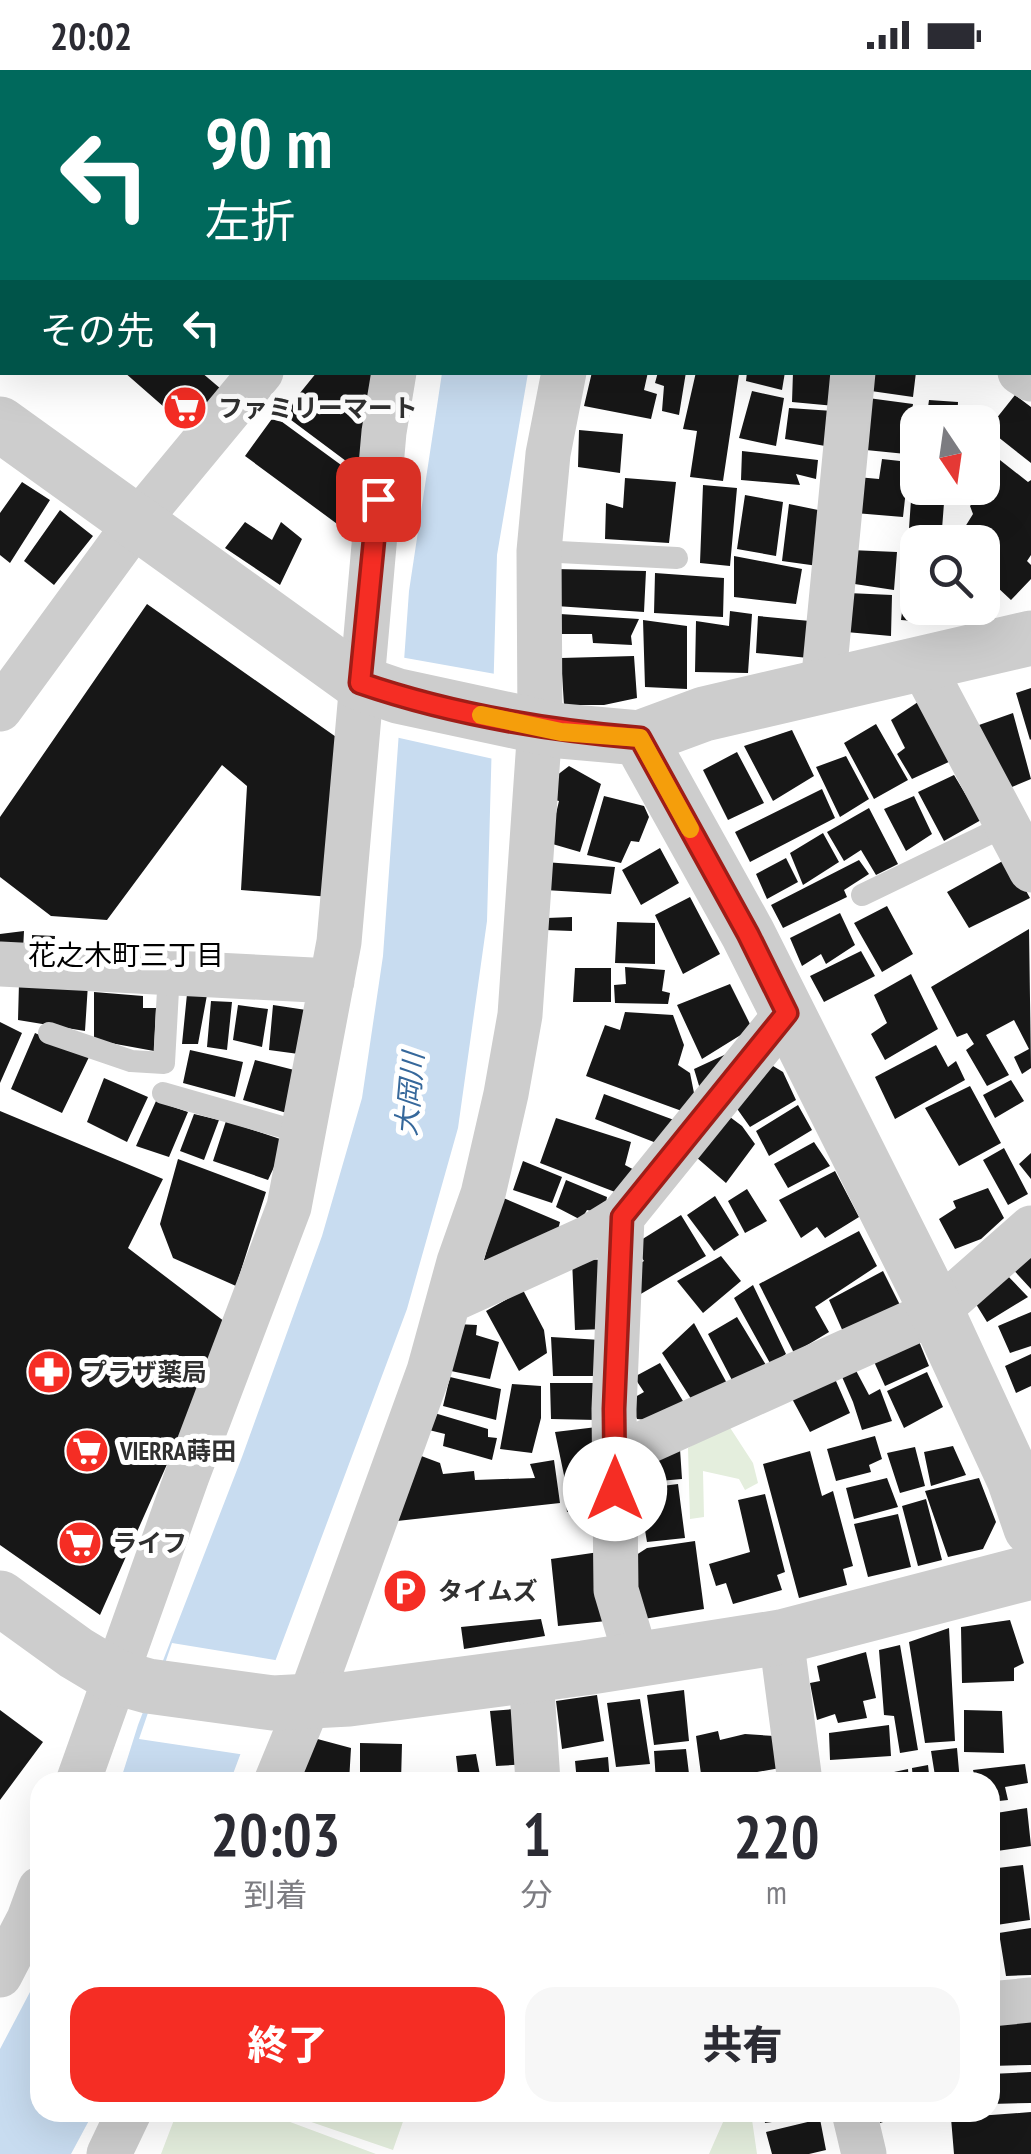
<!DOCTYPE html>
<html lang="ja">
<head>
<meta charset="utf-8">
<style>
  :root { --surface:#fff; --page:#f7f7f7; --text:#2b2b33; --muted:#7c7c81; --accent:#f52d24 }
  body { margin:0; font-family:"PT Sans Narrow","Noto Sans JP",sans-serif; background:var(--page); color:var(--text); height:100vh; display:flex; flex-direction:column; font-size:38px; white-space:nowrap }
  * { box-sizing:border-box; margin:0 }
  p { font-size:32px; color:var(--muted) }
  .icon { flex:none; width:55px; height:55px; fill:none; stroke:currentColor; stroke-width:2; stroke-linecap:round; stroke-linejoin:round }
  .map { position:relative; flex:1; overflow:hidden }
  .side { position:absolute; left:30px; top:1702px; width:970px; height:350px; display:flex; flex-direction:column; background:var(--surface); border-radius:30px; box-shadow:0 10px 40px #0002 }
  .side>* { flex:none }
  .banner { position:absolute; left:0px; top:0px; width:1032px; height:305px; box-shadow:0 10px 40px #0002; background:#00695c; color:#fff; overflow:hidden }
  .needle { width:65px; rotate:167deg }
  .buttons { position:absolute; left:900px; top:335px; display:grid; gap:20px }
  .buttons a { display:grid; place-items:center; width:100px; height:100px; border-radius:20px; background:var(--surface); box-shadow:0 10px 40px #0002; font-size:50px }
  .pin { position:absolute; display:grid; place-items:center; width:85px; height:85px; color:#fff; margin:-42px; border-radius:20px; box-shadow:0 5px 15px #0006 }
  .me { position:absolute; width:110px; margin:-55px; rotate:0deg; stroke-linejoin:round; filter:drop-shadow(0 0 8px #0008) }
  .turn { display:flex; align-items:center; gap:35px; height:210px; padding:0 40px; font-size:45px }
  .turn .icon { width:130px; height:130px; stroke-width:2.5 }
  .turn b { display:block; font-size:70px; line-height:85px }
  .then { display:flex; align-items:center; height:95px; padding:0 40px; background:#0003; gap:20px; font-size:38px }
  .eta { display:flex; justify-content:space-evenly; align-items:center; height:170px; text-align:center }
  .eta b { font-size:60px; font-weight:800; line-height:70px }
  .button { display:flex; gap:20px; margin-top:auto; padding:20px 40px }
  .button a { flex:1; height:115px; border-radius:30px; background:var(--accent); color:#fff; font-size:40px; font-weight:800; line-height:115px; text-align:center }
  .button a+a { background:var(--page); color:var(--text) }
  .status { display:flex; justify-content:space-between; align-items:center; height:70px; padding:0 50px; background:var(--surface); direction:ltr }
  .status svg { height:28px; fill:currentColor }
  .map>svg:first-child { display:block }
</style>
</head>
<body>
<div class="status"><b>20:02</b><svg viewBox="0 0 49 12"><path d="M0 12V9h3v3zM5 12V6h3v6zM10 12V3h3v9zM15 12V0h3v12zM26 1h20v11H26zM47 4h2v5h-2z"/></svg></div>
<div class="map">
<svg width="1031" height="2084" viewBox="0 0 1031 2084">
  <rect width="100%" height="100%" fill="#fff"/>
  <path fill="#e4eedd" d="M727,1353L753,1393L758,1413L745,1420L739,1409L703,1401L704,1447L690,1449L688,1378Z
    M177,2042L266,2043L376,2084H161Z
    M285,2043H406L393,2080Z
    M727,2043H751L757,2084H709Z"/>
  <path fill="#c8dcf0" d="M442,303H528L497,485L487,851L458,1058L407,1239L230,1712H120L138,1655L242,1387L322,1166L362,1028L383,886L409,521Z
    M40,1903V2042L93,2043L71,2084H0V1979Z"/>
  <path fill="#fff" d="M400,587L501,605L498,690L395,667Z
    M172,1573L281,1591L246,1685L139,1669Z"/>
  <path fill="#171717" d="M124,302H201L221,319L188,358Z
    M317,302H378L370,375L354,397L283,344Z
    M592,302H648L644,320L657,324L651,349L584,336Z
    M658,302H686L679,345L662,341L664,316L655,313Z
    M696,302L739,304L723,411L690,407L697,361L683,359Z
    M747,302H785L782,320L746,311Z
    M793,302L836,304L835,336L792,332Z
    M872,302H916L913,327L871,321Z
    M752,321L784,328L776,376L739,368Z
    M1015,325L1031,337V393L988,359Z
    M868,328L913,334L906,384L866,380Z
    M929,330L958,332L957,352H926Z
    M789,338L833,341L831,377L785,369Z
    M274,346L363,411L344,436L355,443L344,459L245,386Z
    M579,360L623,364L620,403L578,397Z
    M986,379L1028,412L1031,410V485L1027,491L1031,495V509L1011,530L982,503V472H968L960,465L973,444L970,436L986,418L982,415V383Z
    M742,381L818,390L816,409L796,404L800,415L741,410Z
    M882,389L909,392L903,447L855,443L857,407L879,409Z
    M625,408L676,412L669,473L605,469L606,433L623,438Z
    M22,412L50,430L10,493L0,485V443Z
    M703,415L737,418L730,496L700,493Z
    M912,416L945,420L941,472H918V502L906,501Z
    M745,425L783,432L776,486L737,479Z
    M789,434L823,441L818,496L782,491Z
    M60,440L93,466L54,515L24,491Z
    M245,452L272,470L281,452L302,469L280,515L225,478Z
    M850,480L897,482L894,520L848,513Z
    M734,486L802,499L796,534L734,527Z
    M555,499L646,501L644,542L556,536Z
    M655,503L724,508L723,547L654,543Z
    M906,508L918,509V538H972L974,546L951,554L901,550Z
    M987,519L993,547L982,549L979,538H982V520Z
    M848,523L892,525L891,566L846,562Z
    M147,534L339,669L331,827L241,820L247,716L222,695L107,850L51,846L0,807V747Z
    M730,541L752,544L748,603L695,602L696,551L729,556Z
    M560,544L639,549L631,566L632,575L593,573L592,564H561Z
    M758,546L810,551L809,588L756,583Z
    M643,550L687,556V619L645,617Z
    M634,586L637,628L604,635H564L561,588Z
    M1031,618V669L1030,670L1016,623Z
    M921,630L953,690L912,709L897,684L905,678L891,650Z
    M1013,643L1031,709L1007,719L979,655Z
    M876,654L908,710L874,729L844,673Z
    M792,660L814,706L773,731L744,676Z
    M737,682L764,733L728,750L703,700Z
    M846,686L869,729L840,747L816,697Z
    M569,696L601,714L580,782L549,773L559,731L551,729L552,709Z
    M954,705L981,750L944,771L918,722Z
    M822,719L835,748L750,792L735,762Z
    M604,726L644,736L649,747L639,772L631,771L621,793L587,785Z
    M914,726L932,764L906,781L884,739Z
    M869,738L898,794L876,805L861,780L844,791L827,762Z
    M823,763L839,792L803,815L790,783Z
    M660,778L679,813L641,835L622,800Z
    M786,788L798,812L767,829L756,804Z
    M1008,788L1030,828L969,858L947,822Z
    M859,790L869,804L844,820L847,827L783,858L771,835Z
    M544,792L615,797L611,824L545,820Z
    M690,827L720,884L683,904L655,845Z
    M887,836L913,884L882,902L854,853Z
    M840,843L855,875L826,894L821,884L802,896L790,868Z
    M572,847V861L545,860L547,848Z
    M617,852L655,853V894L615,893Z
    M1029,859L1031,998L1022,1004L1014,987L1029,979L1014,950L986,965L1009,1005L987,1016L966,980L974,974L967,963L957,967L931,917Z
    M24,861L23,881L0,879V864Z
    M32,865L55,866L54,882L32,879Z
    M861,881L875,906L824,932L810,906Z
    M625,897L665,900L662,921L670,923L668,934L615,933L614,915L626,914Z
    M575,898H611V932H573Z
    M911,904L938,959L885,990L871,964L887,953L874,925Z
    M19,913L88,914L85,961L18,950Z
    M730,914L752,958L702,989L677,935Z
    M94,922L143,926V938H156L154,981L94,970Z
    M187,924L207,925L198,974H182Z
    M211,931L232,932L227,980L207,977Z
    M238,935L268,939L262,977L233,970Z
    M273,935L313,941L306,985L269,980Z
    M625,942L673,945L684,975L678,995L690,1003L695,1028L690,1044L586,1006L605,955L620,960Z
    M0,952L22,963L0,1013Z
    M35,963L89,987L62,1043L11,1019Z
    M936,975L948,997L956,991L965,1010L895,1049L875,1007Z
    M190,980L243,992L235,1027L183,1013Z
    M735,980L703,1029L694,999Z
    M255,990L302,1002L290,1044L243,1030Z
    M773,996L783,1002L796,1030L750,1057L733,1033L748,1013Z
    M104,1008L148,1027L127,1072L87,1052Z
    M1011,1010L1024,1031L995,1048L983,1025Z
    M970,1016L1001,1073L959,1096L925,1038Z
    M604,1024L674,1050L664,1076L595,1049Z
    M156,1031L188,1042L169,1087L136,1076Z
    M798,1035L812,1060L769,1086L756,1061Z
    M0,1041L163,1109L128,1178L229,1255L100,1545L0,1475Z
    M194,1044L219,1050L204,1090L180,1081Z
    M730,1047L742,1056L755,1074L726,1113L696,1087Z
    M556,1048L631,1072L625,1095L640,1103L628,1127L540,1093Z
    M226,1051L286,1071L268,1110L213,1091Z
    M814,1072L830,1096L788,1118L774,1094Z
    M1004,1078L1028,1124L1008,1135L983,1090Z
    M1031,1083V1109L1019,1094Z
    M178,1089L266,1122L236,1216L173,1188L160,1154Z
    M523,1091L562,1107L552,1133L513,1120Z
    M835,1101L859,1147L825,1168L817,1157L801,1168L779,1130Z
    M566,1110L607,1127L605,1138L597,1142L587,1140L581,1150L556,1137Z
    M988,1118L1004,1148L981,1169L955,1179L939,1149L956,1138L953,1131Z
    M747,1119L767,1151L745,1163L728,1131Z
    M715,1126L739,1165L714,1181L687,1145Z
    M501,1127L560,1152L556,1168L494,1199L484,1190Z
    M681,1145L706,1186L639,1225L631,1198L644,1191L633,1175Z
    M859,1161L877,1196L815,1237L829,1262L794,1283L759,1214Z
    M1031,1182V1219L1009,1195Z
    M721,1186L741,1211L703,1243L677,1211Z
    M572,1189L606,1190L607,1259L575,1260Z
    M883,1201L900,1235L844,1264L829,1230Z
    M1006,1204L1028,1227L987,1252L971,1226Z
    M753,1215L786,1284L771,1295L734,1228Z
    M523,1220L544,1260L547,1283L519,1301L486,1241Z
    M1031,1242V1276L1010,1283L998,1256Z
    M737,1247L766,1295L734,1314L708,1264Z
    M694,1253L729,1317L695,1335L662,1283Z
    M456,1254L477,1255L476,1265L499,1272L490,1309L446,1300Z
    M916,1264L929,1296L885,1316L871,1285Z
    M551,1267L601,1270L602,1306H553Z
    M1031,1284V1316L1016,1323L1005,1296Z
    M660,1293L686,1336L658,1351L637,1349L628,1331L644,1322L634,1307Z
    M852,1293L869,1325L880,1319L892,1351L862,1360L853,1332L839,1300Z
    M832,1302L850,1343L810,1362L790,1325Z
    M927,1302L943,1337L904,1358L887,1321Z
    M450,1307L501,1319L496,1350L443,1336Z
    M550,1313H596L597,1350L551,1349Z
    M512,1314L541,1316V1348L532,1383L500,1379Z
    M431,1342L488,1359V1367L497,1368L492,1390L443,1376L445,1364L425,1359Z
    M597,1357L603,1402L565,1410L555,1362Z
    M875,1366L882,1389L869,1395L871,1402L836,1411L827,1379Z
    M953,1376L966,1405L931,1416L924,1382Z
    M915,1377L925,1416L900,1423L887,1383Z
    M680,1379L682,1409L636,1413L632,1386Z
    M810,1381L822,1426L833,1421L853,1496L843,1499L847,1515L799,1528L763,1394Z
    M416,1384L440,1393L443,1404L474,1401L475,1410L535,1408L530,1394L554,1390L560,1433L388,1452Z
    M887,1408L898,1437L854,1449L846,1418Z
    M979,1408L996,1452L983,1479L948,1487L925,1421Z
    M598,1413L602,1435L567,1442L564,1415Z
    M678,1414L685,1468L647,1472L638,1419Z
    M765,1424L785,1502L777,1505L782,1520L733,1534L726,1513L716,1516L709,1494L750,1482L738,1430Z
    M926,1429L942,1490L918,1496L902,1436Z
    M898,1444L911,1497L868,1507L854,1454Z
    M695,1471L704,1539L632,1551L627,1491L647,1478Z
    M606,1481L616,1550L558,1556L551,1489Z
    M541,1549L545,1566L464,1579L461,1557Z
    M1010,1550L1024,1593L1014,1598V1611L962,1613L961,1557Z
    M949,1558L955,1671L925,1673L909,1572Z
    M900,1575L918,1680L900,1683L894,1646L884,1645L879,1580Z
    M866,1582L876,1628L863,1631L867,1648L838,1653L835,1644L817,1650L810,1613L820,1611L817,1596Z
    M684,1620L689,1671L654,1675L647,1625Z
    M597,1625L604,1671L562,1679L556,1631Z
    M640,1629L650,1694L616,1697L607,1633Z
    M528,1638L529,1694L496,1696L490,1641Z
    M0,1640L43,1672L0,1730Z
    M964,1640L1002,1641L1004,1683L964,1682Z
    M889,1655L891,1686L830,1690L829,1663Z
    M718,1661L720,1670L745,1664L774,1666L780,1698L702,1712L696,1666Z
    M310,1667L351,1678L349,1712L299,1710Z
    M360,1673L402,1674L401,1712H360Z
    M957,1678L960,1712H936L931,1681Z
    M686,1679L690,1712H656L654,1681Z
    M476,1684L480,1705L512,1703L513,1712H459L456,1686Z
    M608,1687L610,1712H577L575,1691Z
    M1025,1694L1028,1713L1005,1717L1008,1730L990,1732V1712H976L973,1700Z
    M928,1695L930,1712H913L912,1698Z
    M908,1699L909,1712H881L880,1705Z
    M1027,1738L1031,1776L990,1782V1744Z
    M1023,1795L1030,1850L990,1856V1799Z
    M1031,1858V1905L1006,1906L999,1863Z
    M990,1866H993L999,1906L990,1907Z
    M1031,1951V1995L990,1996V1956Z
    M1031,2002V2033L990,2034V2004Z
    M763,2042H792L793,2049L765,2053Z
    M877,2042H911V2043L880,2053Z
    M1031,2042V2084H954L951,2048Z
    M820,2049L826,2080L809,2084H772L766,2062Z"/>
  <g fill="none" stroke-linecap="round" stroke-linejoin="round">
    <path stroke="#cdcdcd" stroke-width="22" d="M539,481L677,488
      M862,825L1007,755
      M49,963L131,991L164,993L169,902
      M163,1023L303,1063"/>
    <path stroke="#cdcdcd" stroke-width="45" d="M441,0L444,2
      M119,2L121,0
      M663,2L664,0
      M0,137L2,135
      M1020,302L1031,309
      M921,593L1031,800
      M823,616L853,302
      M0,639L136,453L261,302
      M0,894L332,911
      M622,1147L614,1339L616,1520L637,1590
      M449,1231L588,1168L622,1147L787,943
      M615,1386L937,1241L1031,1158
      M781,1567L800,1712
      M531,1605L538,1712
      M78,1712L187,1406L289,1137L339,872L384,362L394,302
      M276,1712L309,1632L429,1301L459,1192L483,1124L506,1024L520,945L540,656L539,481L548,384L564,302
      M0,1905L29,1849L40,1819
      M990,1934L1031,1930
      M854,2042L864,2084
      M109,2084L129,2042"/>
    <path stroke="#cdcdcd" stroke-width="55" d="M0,354L360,613L398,626L561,661L639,668L704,644L1031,568
      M639,668L748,864L929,1225L1014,1409L1031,1458
      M0,1528L76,1583L116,1607L148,1616L273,1633L349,1629L584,1598L781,1567L1031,1502"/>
  </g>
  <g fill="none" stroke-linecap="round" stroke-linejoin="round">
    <defs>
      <path id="route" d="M378,429L360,613C450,644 545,660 640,668L748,864L787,943L622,1147L614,1339L615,1419"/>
    </defs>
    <use href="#route" stroke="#9f1d17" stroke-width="25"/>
    <use href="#route" stroke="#f52d24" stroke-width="18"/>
    <path stroke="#f59e0b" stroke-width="18" d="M481,645L561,662L640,668L690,759"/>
  </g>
  <defs>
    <symbol id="supermarket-disc" viewBox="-11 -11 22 22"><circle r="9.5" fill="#f52d24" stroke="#fff"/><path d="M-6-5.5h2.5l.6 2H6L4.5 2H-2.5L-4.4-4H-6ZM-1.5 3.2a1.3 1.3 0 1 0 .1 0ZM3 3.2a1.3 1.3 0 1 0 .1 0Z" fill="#fff"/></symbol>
    <symbol id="pharmacy-disc" viewBox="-11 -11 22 22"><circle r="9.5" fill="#f52d24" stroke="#fff"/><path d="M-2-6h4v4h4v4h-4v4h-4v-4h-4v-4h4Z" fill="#fff"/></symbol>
    <symbol id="parking-disc" viewBox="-11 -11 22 22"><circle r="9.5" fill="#f52d24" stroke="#fff"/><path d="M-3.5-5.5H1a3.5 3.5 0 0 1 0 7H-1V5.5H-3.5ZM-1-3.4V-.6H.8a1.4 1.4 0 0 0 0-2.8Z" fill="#fff"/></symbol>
  </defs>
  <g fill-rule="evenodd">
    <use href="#supermarket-disc" x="160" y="313" width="50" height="50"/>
    <use href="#pharmacy-disc" x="24" y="1277" width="50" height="50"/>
    <use href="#supermarket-disc" x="62" y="1356" width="50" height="50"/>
    <use href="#supermarket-disc" x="55" y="1448" width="50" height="50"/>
    <use href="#parking-disc" x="380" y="1496" width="50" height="50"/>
  </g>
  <g text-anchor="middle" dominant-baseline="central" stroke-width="10" stroke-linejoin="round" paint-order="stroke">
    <g font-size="25" font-weight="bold" fill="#303030" stroke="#fff" text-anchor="start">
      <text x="218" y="338">ファミリーマート</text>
      <text x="82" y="1302">プラザ薬局</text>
      <text x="120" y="1381">VIERRA蒔田</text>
      <text x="112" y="1473">ライフ</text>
      <text x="438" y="1521">タイムズ</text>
    </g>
    <g font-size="28" fill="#000" stroke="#fff">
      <text x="126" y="884">花之木町三丁目</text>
    </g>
    <g font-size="28" font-style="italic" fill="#36689b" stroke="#fff">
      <text transform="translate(409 1024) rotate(-85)">大岡川</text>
    </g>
  </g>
</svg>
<div class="buttons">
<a><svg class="needle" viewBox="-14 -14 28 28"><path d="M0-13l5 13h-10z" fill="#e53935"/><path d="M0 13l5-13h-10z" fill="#7c7c81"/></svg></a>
<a><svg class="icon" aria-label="search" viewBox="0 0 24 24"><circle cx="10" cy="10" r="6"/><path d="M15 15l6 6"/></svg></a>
</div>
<div class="pin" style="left:378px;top:429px;background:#d93025"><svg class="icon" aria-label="arrive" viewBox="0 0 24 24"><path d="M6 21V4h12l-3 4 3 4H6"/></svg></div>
<svg class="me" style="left:615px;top:1419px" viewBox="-20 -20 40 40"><circle r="19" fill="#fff"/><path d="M0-13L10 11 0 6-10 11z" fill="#f52d24"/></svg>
<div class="banner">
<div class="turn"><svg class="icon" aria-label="left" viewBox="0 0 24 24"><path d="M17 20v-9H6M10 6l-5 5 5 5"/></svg><div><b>90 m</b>左折</div></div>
<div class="then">その先<svg class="icon" aria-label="left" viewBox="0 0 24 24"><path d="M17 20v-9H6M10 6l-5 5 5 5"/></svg></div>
</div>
<section class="side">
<div class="eta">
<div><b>20:03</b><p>到着</p></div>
<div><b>1</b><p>分</p></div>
<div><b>220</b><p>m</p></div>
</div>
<div class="button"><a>終了</a><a>共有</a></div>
</section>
</div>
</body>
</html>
